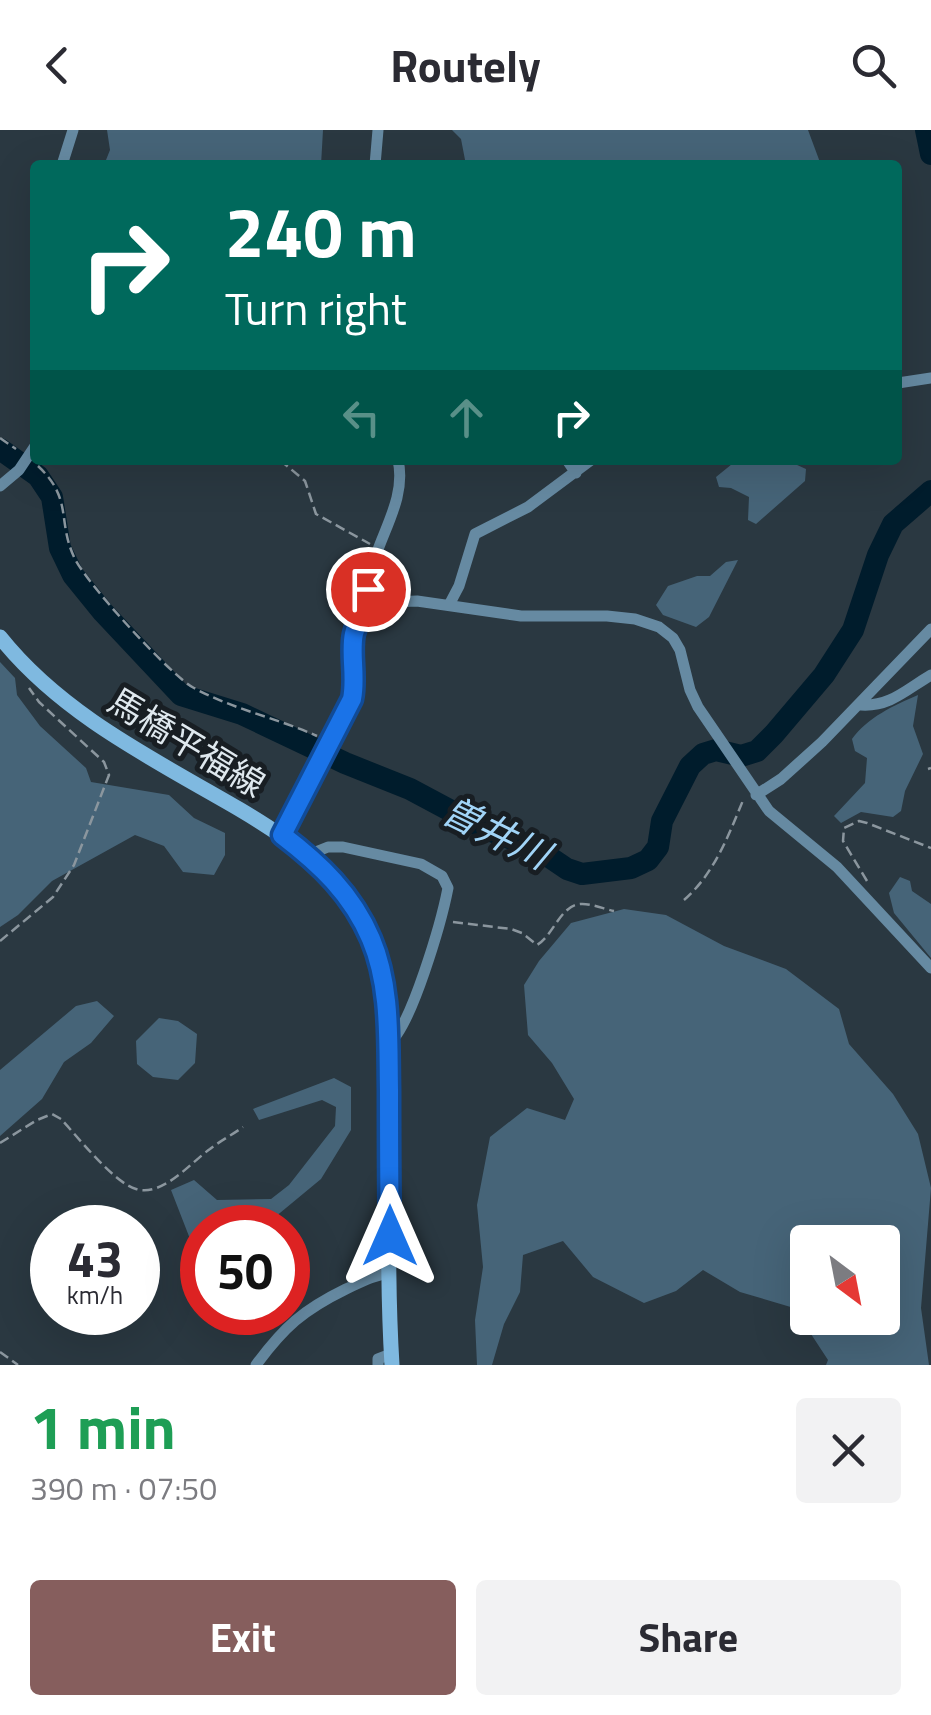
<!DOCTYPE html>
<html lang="en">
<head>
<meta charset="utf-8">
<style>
  :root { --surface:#fff; --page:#f2f2f3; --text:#2b2b33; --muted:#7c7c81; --accent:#865e5d }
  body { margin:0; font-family:"Titillium Web","Noto Sans JP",sans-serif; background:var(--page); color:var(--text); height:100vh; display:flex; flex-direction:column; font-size:38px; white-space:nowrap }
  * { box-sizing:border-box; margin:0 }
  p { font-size:32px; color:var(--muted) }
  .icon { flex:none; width:55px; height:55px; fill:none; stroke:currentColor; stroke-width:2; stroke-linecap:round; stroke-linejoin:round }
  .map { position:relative; height:1235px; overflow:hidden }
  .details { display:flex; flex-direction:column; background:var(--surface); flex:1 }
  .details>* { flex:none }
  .hud { position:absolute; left:30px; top:30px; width:872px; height:305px; border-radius:10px; box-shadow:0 10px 40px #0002; background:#00695c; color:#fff; overflow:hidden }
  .needle { width:65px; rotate:148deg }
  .buttons { position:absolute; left:790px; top:1095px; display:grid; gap:20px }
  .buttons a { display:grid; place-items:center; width:110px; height:110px; border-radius:10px; background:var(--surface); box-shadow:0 10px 40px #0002; font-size:50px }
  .speed { position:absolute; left:30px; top:1075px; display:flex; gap:20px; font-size:50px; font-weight:700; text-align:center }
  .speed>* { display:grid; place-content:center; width:130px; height:130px; border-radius:50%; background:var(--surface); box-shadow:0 10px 40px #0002; line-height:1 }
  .speed small { font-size:25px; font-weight:400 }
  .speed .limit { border:15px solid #d22; background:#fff; color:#111 }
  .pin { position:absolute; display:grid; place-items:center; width:85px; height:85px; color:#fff; margin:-42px; border:5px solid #fff; border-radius:50%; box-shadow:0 2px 10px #0007 }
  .me { position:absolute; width:110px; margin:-55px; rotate:0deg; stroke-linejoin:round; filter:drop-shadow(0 0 8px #0008) }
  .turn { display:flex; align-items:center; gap:35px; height:210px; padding:0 30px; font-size:45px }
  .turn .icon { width:130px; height:130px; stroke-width:2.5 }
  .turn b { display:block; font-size:70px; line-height:85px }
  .lanes { display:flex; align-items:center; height:95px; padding:0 30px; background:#0003; justify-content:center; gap:50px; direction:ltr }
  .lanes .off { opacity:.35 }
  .round { display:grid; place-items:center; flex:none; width:105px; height:105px; border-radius:10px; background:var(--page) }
  .head { display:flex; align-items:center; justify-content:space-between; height:170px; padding:0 30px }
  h1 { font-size:60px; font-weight:700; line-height:75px; color:#1e9e55 }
  .primary-button { display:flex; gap:20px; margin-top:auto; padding:20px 30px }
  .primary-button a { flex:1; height:115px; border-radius:10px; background:var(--accent); color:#fff; font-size:40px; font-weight:700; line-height:115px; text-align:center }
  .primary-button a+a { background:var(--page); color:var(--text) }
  header { display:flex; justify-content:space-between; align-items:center; height:130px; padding:0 30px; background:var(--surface); font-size:45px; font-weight:700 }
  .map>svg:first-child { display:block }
</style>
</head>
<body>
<header><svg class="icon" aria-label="back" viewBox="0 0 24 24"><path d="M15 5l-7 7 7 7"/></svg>Routely<svg class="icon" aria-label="search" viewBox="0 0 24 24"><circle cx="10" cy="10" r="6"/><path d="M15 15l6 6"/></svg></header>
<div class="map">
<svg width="931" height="1235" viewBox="0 0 931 1235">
  <rect width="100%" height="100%" fill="#2a3841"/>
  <path fill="#466478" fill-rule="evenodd" d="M107,0H323L321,35H104L110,20Z
    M452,0H808L821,35H466L461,9Z
    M737,330H786L806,339L805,351L756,394L748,390L749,367L731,358L719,357L716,347Z
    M738,430L709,487L696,497L663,485L656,475L668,456L697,446H710L726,432Z
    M0,532L15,548L17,565L40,596L86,638L91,652L169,665L194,688L225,703V725L214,745L183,742L164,716L135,705L52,751L18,785L0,797Z
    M918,565L913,596L923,624L905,661L901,681L893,687L861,682L841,693L834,686L865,653L867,628L855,621L852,609C867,588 894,575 918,565Z
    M900,747L910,751L912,761L931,774V828L894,783L889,763Z
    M624,779L666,785L724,816L786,839L839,879L849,914L893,964L918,1004L931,1058L921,1178L929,1235H826L828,1230L794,1178L740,1162L703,1140L676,1161L644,1173L593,1147L563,1111L523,1125L520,1162L504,1194L492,1235H477L475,1190L483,1137L477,1075L490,1007L527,978L565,990L574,969L552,933L528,905L524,855L539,831L571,793ZM808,1112H882V1188H808Z
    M97,871L114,886L91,913L64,932L42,969L0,1006V940L76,876Z
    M159,888L178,891L197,904L195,933L178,950L153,947L137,934L136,911Z
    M334,948L351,957V1000L321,1049L263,1097L202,1098V1121L192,1114L171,1060L194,1050L217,1070L271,1069L289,1055L335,996L336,977L322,970L259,990L253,979Z"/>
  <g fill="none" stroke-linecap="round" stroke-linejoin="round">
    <path stroke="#001c2c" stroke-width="22" d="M926,0L931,24
      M0,319L38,346L52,367L60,418L73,445L103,482L181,565L242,584L345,633L410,659L483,698L536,718L567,739L582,744L631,738L648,730L658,717L662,691L690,636L703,624L716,620L741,626L757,621L774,604L824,545L853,500L878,425L893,394L931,361"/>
    <path stroke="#8b969e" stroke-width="2.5" stroke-dasharray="10 5" stroke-linecap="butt" d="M0,308L16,319
      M280,330L305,351L316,384L370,414
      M38,336C73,369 57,390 74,427C85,452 171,546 194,558C232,579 277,588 317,606
      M928,639L931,638
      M867,751L843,711L844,698L859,691L867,693L931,718
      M684,770C715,743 729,704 744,668
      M453,792L511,799L522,803L537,815C553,806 560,776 580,774C590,773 604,779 614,781
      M0,811L53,767L74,735L109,645L104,632L39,572L29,558
      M0,1013L37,990L52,984L61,989C77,1006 114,1053 136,1059C163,1067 190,1033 210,1019C220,1011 232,1005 243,997
      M0,1222L18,1235"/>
    <path stroke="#668aa2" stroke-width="11" d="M62,35L73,0
      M375,35L378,0
      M898,253L931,248
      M567,330L576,343
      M0,356L19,340L35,316
      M449,475L459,456L475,404L528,377L591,330
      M371,479C357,428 410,382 398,330
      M861,575C890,577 907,559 931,545
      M756,665L781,649L822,612L931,499
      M283,705L352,569L357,549L353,502L358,487L371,479L392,472L417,471L521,486H607L635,489L659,497L673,508L680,520L690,560L698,577L769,681L837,737L931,838
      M308,725L328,717H343L421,734L442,746L448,758C442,789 411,899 388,914
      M256,1235C284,1197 303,1180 346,1159C361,1152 373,1145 390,1143
      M378,1235V1229L391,1224"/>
    <path stroke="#7fb9e0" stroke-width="15" d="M0,507C62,585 155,630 239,679C288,708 334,739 362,790C395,850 388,925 389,991C389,1072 387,1154 392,1235"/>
  </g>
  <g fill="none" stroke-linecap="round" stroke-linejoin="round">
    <defs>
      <path id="route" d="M368,459L371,479C340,500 359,536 352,569L282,705C320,734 352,764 371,809C391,856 388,910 389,960C389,1009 389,1057 390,1106"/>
    </defs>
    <use href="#route" stroke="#114b97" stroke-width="25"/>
    <use href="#route" stroke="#1a73e8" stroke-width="18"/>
  </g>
  <g text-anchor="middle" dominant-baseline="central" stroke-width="10" stroke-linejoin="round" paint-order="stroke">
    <g font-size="35" fill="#dfe8ee" stroke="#181e23">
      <text transform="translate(187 612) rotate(31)">馬橋平福線</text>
    </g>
    <g font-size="38" font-style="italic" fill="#a1d4f7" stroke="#181e23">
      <text transform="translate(496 702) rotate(26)">曽井川</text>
    </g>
  </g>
</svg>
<div class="buttons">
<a><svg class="needle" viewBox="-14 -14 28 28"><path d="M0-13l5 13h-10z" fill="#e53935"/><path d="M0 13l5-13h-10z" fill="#7c7c81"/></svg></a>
</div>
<div class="speed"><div>43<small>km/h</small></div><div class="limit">50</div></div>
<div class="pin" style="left:368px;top:459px;background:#d93025"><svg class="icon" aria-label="arrive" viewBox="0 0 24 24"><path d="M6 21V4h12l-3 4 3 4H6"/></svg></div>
<svg class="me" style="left:390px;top:1106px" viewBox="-20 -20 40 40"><path d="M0-17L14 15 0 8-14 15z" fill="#1a73e8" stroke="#fff" stroke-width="4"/></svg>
<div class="hud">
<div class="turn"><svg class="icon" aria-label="right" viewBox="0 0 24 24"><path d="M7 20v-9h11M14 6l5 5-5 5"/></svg><div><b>240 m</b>Turn right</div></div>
<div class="lanes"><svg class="icon off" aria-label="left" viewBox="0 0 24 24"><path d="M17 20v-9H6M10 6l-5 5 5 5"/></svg><svg class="icon off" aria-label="ahead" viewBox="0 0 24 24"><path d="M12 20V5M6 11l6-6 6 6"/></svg><svg class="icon" aria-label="right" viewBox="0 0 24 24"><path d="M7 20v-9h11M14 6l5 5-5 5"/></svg></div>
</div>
</div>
<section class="details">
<div class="head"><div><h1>1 min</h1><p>390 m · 07:50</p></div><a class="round"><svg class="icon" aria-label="close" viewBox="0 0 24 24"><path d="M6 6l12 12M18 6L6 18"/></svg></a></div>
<div class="primary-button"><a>Exit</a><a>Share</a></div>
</section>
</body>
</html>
